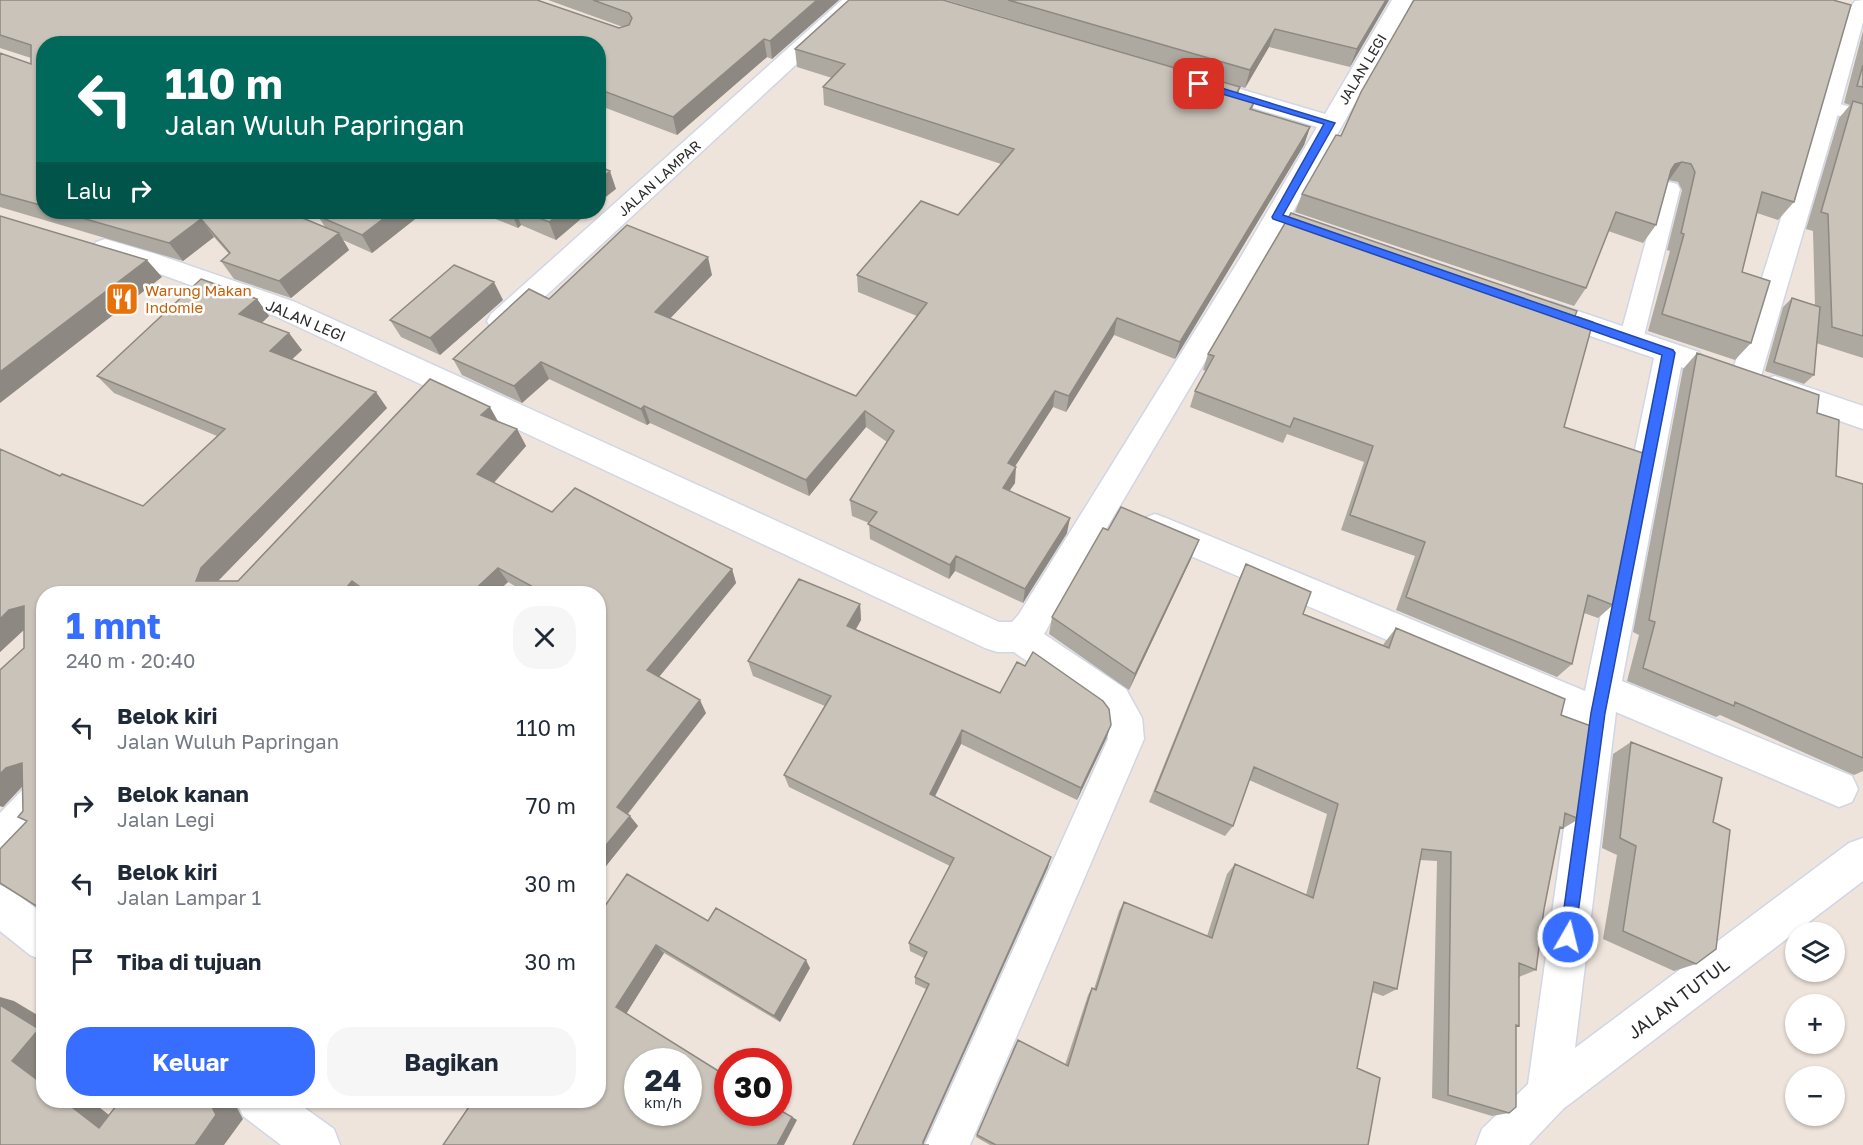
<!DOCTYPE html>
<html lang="id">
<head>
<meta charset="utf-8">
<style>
  :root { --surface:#fff; --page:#f6f6f7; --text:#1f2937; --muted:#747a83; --accent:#376eff }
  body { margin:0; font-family:"Golos Text",sans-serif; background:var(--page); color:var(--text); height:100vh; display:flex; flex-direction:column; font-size:22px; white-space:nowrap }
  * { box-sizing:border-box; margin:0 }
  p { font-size:20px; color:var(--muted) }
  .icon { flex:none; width:33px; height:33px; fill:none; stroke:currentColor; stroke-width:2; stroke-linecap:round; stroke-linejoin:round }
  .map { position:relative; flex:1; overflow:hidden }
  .sheet { position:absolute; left:36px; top:586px; width:570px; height:522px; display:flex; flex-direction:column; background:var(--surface); border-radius:24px; box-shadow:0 2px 4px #0004 }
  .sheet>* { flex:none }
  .guide { position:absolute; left:36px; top:36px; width:570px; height:183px; border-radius:24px; box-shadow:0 2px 4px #0004; background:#00695c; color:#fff; overflow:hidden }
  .buttons { position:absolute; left:1785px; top:922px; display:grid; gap:12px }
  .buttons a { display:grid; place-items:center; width:60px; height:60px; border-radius:50%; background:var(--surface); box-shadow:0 2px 4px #0004; font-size:30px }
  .speed { position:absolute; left:624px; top:1048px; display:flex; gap:12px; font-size:30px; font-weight:700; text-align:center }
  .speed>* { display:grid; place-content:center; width:78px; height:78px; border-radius:50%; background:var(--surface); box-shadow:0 2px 4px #0004; line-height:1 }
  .speed small { font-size:15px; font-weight:400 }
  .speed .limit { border:9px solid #d22; background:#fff; color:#111 }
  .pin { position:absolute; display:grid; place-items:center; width:51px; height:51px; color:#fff; margin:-26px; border-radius:12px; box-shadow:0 3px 9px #0006 }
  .me { position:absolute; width:66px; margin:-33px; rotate:8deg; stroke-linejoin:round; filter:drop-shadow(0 0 4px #0008) }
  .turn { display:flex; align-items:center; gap:21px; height:126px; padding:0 30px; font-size:27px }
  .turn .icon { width:78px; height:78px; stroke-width:2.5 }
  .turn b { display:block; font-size:42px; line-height:51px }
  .then { display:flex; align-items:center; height:57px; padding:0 30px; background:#0003; gap:12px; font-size:22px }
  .round { display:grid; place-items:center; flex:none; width:63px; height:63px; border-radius:24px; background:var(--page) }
  .overview { display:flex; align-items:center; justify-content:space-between; height:102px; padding:0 30px }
  h1 { font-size:36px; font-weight:700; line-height:45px; color:var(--accent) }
  .action { display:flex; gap:12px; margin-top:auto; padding:12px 30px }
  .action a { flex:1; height:69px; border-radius:24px; background:var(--accent); color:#fff; font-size:24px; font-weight:700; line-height:69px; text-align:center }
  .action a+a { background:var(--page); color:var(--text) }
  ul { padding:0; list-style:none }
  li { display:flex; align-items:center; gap:18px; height:78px; padding:0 30px }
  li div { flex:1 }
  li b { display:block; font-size:22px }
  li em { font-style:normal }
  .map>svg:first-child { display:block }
</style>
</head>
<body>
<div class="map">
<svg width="1863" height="1145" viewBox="0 0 1863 1145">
  <rect width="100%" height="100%" fill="#eee4dc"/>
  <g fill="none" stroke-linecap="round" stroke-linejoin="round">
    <defs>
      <path id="service" d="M1828,101L1863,110V122L1821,111L1818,107L1821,103Z
        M1670,182L1677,184L1680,189L1643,340L1639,346L1631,348L1623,346L1619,340L1660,189L1663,184Z"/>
      <path id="minor" d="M842,0H866L511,328L501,331L491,328L487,321L491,314Z
        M1392,0H1414L1263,264L1044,634L1126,689L1142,718L1144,739L970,1145H925L1108,739L1106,722L1100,713L1014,652H997L985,648L275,316L138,266L96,254L92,248L96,242L105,239L156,254L295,302L999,622H1012L1019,614L1239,260L1317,127L1188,88L1184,83L1188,78L1196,76L1325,114Z
        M1863,0V22L1840,107L1761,376L1756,384L1746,387L1736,384L1731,376L1816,107L1838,26L1855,1Z
        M1551,302L1699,352L1703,359L1699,366L1689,370L1681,367L1622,681L1852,776L1858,789L1852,802L1839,807L1616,712L1575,1048L1849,843L1863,838V881L1563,1109L1529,1145H1476L1482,1129L1528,1084L1579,722L1144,536L1139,527L1144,518L1155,514L1166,518L1585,691L1654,358L1541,319L1537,312L1541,305Z
        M1775,376L1863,406V429L1765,395L1760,387L1765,379Z
        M44,776V821L14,853L0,859V813L31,781Z
        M0,885L14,891L44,915V961L30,955L0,931Z
        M236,1101H295L334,1129L340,1145H281L243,1116Z"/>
    </defs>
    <use href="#service" stroke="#d1d6e4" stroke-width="3"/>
    <use href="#minor" stroke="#d1d6e4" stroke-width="3"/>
    <use href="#service" fill="#fff" fill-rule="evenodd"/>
    <use href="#minor" fill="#fff" fill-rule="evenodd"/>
  </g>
  <path fill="#ada8a0" d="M0,0L619,28L623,27L548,0H839L772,59L767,57L677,135L606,108L44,44V212H288L325,227L318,216L424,212L372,253L343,240L349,250L291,298L234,279L221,261L229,254L214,237L183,261L0,207V53L31,64V58L0,48Z
    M946,0H1389L1350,67L1269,47L1245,88Z
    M1413,0L1794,202L1778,220L1757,213L1742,272L1751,343L1735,360L1648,331L1670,251L1667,250L1682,190L1678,182L1668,180L1656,225L1643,243L1608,231L1586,288L1574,306L1295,212L1302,194L1341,136Z
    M1863,31V358L1816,343L1814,375L1804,384L1765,371L1783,307L1792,298L1815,305L1813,231L1806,229L1839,118L1850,105L1844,103Z
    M795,49L1240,87L1238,96L1255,101L1252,110L1310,127L1304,145L1175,359L1114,335L1066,412L1053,407L1015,466V483L1009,491L1067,533L1023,603L955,571L949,579L870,539L869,523L852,516L850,500L887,442L866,427L809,496L650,423L647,425L549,379L522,403L462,375L453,359L549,299L712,275L670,318L856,396L917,316L858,292L857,275L958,215L1001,164L824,105L823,87L832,78L797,67Z
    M478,212H589L556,240L521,225L518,228Z
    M257,299L269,316L262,323L302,350L292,359L387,408L218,581H238L499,422L517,429L526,446L494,483L552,512L732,569L736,583L659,677L706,713L628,814L638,826L602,871L598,869V594H529L508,582L495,594H44L27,821L23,811L22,787L3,807L0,806V670L24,648V630L0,652V449L60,476L143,506L217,436L114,393L97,376Z
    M503,300L440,355L401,337L390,320Z
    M1575,316L1564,427L1613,605L1598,618L1584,613L1572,664L1557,677L1396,610L1415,556L1341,530L1364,462L1287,434L1283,443L1190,407L1195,391L1206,371L1203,370L1208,354Z
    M1697,353L1817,413L1836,476L1863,484V771L1854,775L1720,715L1716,717L1627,681L1639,635L1633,632L1683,369Z
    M1191,559L1129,690L1049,634L1052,617Z
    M1246,564L1303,614L1383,645L1385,642L1396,628L1561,715L1579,819L1562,829H1560L1544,909L1536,970L1519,977V1026L1516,1027L1509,1113L1492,1116L1432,1098L1437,861L1420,860L1397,989L1383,996L1372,992L1357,1068L1368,1145H990L976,1137L1015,1045L1065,1065L1088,995L1092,988L1094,989L1119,911L1124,902L1207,936L1227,874L1235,864L1306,895L1327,814L1249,780L1233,826L1225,836L1149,802L1239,579Z
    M860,604L861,620L856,629L1000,693L1111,725L1106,739L1077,800L961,744L935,796L1048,867L923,1145H853L926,989L915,984V977L924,958L910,951L909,943L950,866L789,787L784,775L825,706L753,676L748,661Z
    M1631,742L1713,822L1696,964L1674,971L1603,939L1617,855L1602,848L1613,754Z
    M598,916L708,921L810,968L780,1022L664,953L626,1014L797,1120L443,1145Z"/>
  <path fill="#8d8882" d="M817,0H839L772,59L770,41Z
    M1386,0H1389L1350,67L1357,49Z
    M1275,29L1269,47L1245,88L1250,70Z
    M764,39L767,57L677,135L673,117Z
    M601,90L606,108L598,114V91Z
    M1310,127L1304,145L1175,359L1180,342Z
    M1682,162L1669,180L1662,182L1675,164Z
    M610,171L616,189L598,203V181Z
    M392,212H424L372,253L362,235Z
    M511,212H516L521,225L518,228Z
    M562,212H589L556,240L549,222Z
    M201,219L214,237L183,261L169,243Z
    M339,233L349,250L291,298L279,281Z
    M708,257L712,275L660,329L655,312Z
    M147,260L162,277L0,403V372Z
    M494,282L503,300L440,355L430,338Z
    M257,299L269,316L252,331L239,314Z
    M1117,318L1114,335L1066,412L1069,396Z
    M289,333L302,350L283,368L270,351Z
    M541,362L549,379L522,403L514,386Z
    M1055,391L1053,407L1007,479L1008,463Z
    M376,392L387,408L217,582L196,581L201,568Z
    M644,406L650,423L647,425L641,409Z
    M490,407L499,423L481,415Z
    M865,411L866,427L809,496L806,480Z
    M517,429L526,446L487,490L477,474Z
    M1016,467L1015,483L1001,503L1003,488Z
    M1070,518L1067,533L1023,603L1025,589Z
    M1199,540L1191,559L1129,690L1135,674Z
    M956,556L955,571L949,579L950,565Z
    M498,568L508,582L495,594H470Z
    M732,569L736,583L654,683L647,670Z
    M352,581L364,594H341Z
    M860,604L861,620L849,641L847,626Z
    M24,606L30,624L0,652V619L9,610Z
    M700,700L706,713L625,817L617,807Z
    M1111,725L1106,739L1077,800L1081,788Z
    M962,730L961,744L930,806V794Z
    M22,763L29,779L3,807L0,806V774L6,768Z
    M630,816L638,826L602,871L598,867V855Z
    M1051,857L1048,867L923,1144V1142Z
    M656,945L664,953L626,1014L616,1007Z
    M806,960L810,968L780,1022L774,1016Z
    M0,997L14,1001L44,1019V1085L12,1061L0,1005Z
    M64,1101H91L130,1131L99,1128Z
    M209,1101H230L235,1104L243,1119L224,1145H195Z
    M792,1117L797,1120L784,1145H777Z"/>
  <path fill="#c9c3ba" stroke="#8d8882" stroke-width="1.5" fill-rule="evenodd" d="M0,0H537L619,28L629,25L632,18L629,13L593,0H817L770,41L764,39L673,117L601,90L598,91V44H44V206L0,194V53L31,64V45L0,35Z
    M849,0H943L1240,87L1235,96L1255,101L1250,109L1310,127L1180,342L1117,318L1069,396L1055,391L1008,463L1016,467L1003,488L1070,518L1025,589L956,556L950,565L868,524L877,512L850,500L894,431L865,411L806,480L644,406L641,409L541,362L514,386L453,359L529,289L549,299L627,225L708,257L655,312L856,396L927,303L857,275L921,201L958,215L1014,149L823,87L845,64L795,49Z
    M1008,0H1386L1357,49L1275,29L1250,70Z
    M1414,0H1833L1851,5L1794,202L1762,192L1742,272L1770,281L1751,343L1662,314L1684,234L1681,233L1695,172L1691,164L1682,162L1675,164L1671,170L1656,225L1616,212L1586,288L1302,194L1336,135L1341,136L1361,92Z
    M1863,65V87L1857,86Z
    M1853,101L1863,104V336L1832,327L1828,214L1821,212Z
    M598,166L610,171L598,181Z
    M61,212H288L339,233L279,281L221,261L230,253L201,219L169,243Z
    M324,212H392L362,235L318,216Z
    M524,212H562L549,222Z
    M1291,213L1577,311L1575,316L1593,322L1564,427L1643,453L1613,605L1588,595L1572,664L1406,597L1425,542L1350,515L1373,446L1294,418L1290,427L1195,391L1214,356L1208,354Z
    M0,216L147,260L0,372Z
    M454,265L494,282L430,338L390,320Z
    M201,279L257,299L239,314L289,333L270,351L376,392L201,568L196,581H238L430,379L490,407L481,415L517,429L477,474L552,512L575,488L732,569L647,670L700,700L617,807L630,816L598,855V625L600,623H598V594H546L498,568L470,594H370L352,581L341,594H44V911L0,883V849L27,821L18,817L23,811L22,763L6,768L0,774V670L24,648V606L9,610L0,619V449L60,476L62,474L143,506L225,429L97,376Z
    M1792,298L1820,307L1814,375L1774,362Z
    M1697,353L1819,395L1817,413L1839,420L1836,476L1863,484V758L1735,702L1734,706L1643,668L1655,622L1649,620Z
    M1121,507L1199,540L1135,674L1052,617L1103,528L1108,530Z
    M1246,564L1311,592L1303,614L1389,648L1396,628L1565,699L1561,715L1591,726L1579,819L1565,813L1563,828L1560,827L1544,909L1536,970L1519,963V1026L1516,1025V1107L1509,1113L1448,1095L1451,852L1422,849L1397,989L1374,982L1357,1068L1380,1078L1368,1145H996L977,1135L1018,1040L1068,1066L1092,988L1096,990L1124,902L1212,938L1235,864L1313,898L1338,804L1254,767L1233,826L1155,791Z
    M799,579L860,604L847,626L1000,693L1017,662L1025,666L1033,652L1103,701L1109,709L1111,725L1081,788L962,730L930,794L1051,857L923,1142V1145H929H853L929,984L915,977L927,952L909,943L954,858L784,775L831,696L748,661Z
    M1631,742L1722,778L1713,822L1730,830L1716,949L1696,964L1623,931L1636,846L1620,838Z
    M627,874L708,921L716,908L806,960L774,1016L656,945L616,1007L728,1077V1113H778V1109L792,1117L777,1145H443L473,1101H598V916ZM638,1062H688V1113H638Z
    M0,1005L39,1029L12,1061L44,1085V1101H64L99,1128L120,1101H209L216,1115L195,1145H0Z"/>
  <path fill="#376eff" stroke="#2448a6" stroke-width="1.5" d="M1195,82H1202L1335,123L1283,215L1673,350L1675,353L1605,713L1574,943L1568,945L1562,943L1560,937L1591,713L1662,355L1273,219L1272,217L1324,124L1195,86Z"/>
  <defs>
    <symbol id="restaurant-square" viewBox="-11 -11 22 22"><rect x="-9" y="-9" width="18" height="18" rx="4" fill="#e8710a" stroke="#fff"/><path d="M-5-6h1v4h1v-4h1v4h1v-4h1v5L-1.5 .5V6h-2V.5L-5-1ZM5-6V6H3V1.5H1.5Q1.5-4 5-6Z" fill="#fff"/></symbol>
  </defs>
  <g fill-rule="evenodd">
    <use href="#restaurant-square" x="103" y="280" width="38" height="38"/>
  </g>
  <g text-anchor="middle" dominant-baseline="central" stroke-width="5" stroke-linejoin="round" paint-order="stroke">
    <g font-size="14" fill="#2b2b2b" stroke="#fff">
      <text transform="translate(1362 69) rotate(-59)">JALAN LEGI</text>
      <text transform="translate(659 178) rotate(-42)">JALAN LAMPAR</text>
    </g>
    <g font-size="15" fill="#c56008" stroke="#fff" text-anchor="start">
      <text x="145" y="290">Warung Makan<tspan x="145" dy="17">Indomie</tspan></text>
    </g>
    <g font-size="15" fill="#2b2b2b" stroke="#fff">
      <text transform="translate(306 320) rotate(23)">JALAN LEGI</text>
    </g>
    <g font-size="18" fill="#2b2b2b" stroke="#fff">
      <text transform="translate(1678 998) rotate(-37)">JALAN TUTUL</text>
    </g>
  </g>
</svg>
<div class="buttons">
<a><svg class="icon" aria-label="layers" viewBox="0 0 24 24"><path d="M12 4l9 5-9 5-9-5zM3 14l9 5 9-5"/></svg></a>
<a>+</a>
<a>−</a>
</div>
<div class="speed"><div>24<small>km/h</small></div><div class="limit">30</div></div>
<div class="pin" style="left:1199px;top:84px;background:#d93025"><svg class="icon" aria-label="arrive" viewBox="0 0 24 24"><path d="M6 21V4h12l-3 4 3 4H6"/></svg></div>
<svg class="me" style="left:1568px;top:937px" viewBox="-20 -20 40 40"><circle r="17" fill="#376eff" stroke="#fff" stroke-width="3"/><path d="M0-11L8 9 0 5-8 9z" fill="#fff"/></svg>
<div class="guide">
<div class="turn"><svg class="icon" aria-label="left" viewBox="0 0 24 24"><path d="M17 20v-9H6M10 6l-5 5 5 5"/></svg><div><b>110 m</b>Jalan Wuluh Papringan</div></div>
<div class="then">Lalu<svg class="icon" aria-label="right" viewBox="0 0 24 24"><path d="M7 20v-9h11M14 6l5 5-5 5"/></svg></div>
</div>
<section class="sheet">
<div class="overview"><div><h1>1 mnt</h1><p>240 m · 20:40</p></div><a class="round"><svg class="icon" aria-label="close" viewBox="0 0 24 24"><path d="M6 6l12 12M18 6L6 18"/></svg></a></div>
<ul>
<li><svg class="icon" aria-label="left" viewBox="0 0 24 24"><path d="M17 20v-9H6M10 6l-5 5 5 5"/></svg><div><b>Belok kiri</b><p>Jalan Wuluh Papringan</p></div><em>110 m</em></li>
<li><svg class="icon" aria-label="right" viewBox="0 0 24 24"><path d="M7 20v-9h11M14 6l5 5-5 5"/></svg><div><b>Belok kanan</b><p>Jalan Legi</p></div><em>70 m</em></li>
<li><svg class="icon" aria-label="left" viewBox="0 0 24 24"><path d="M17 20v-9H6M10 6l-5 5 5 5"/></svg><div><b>Belok kiri</b><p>Jalan Lampar 1</p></div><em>30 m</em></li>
<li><svg class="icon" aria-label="arrive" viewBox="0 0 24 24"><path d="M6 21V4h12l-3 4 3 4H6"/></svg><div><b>Tiba di tujuan</b></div><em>30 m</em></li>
</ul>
<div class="action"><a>Keluar</a><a>Bagikan</a></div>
</section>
</div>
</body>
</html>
